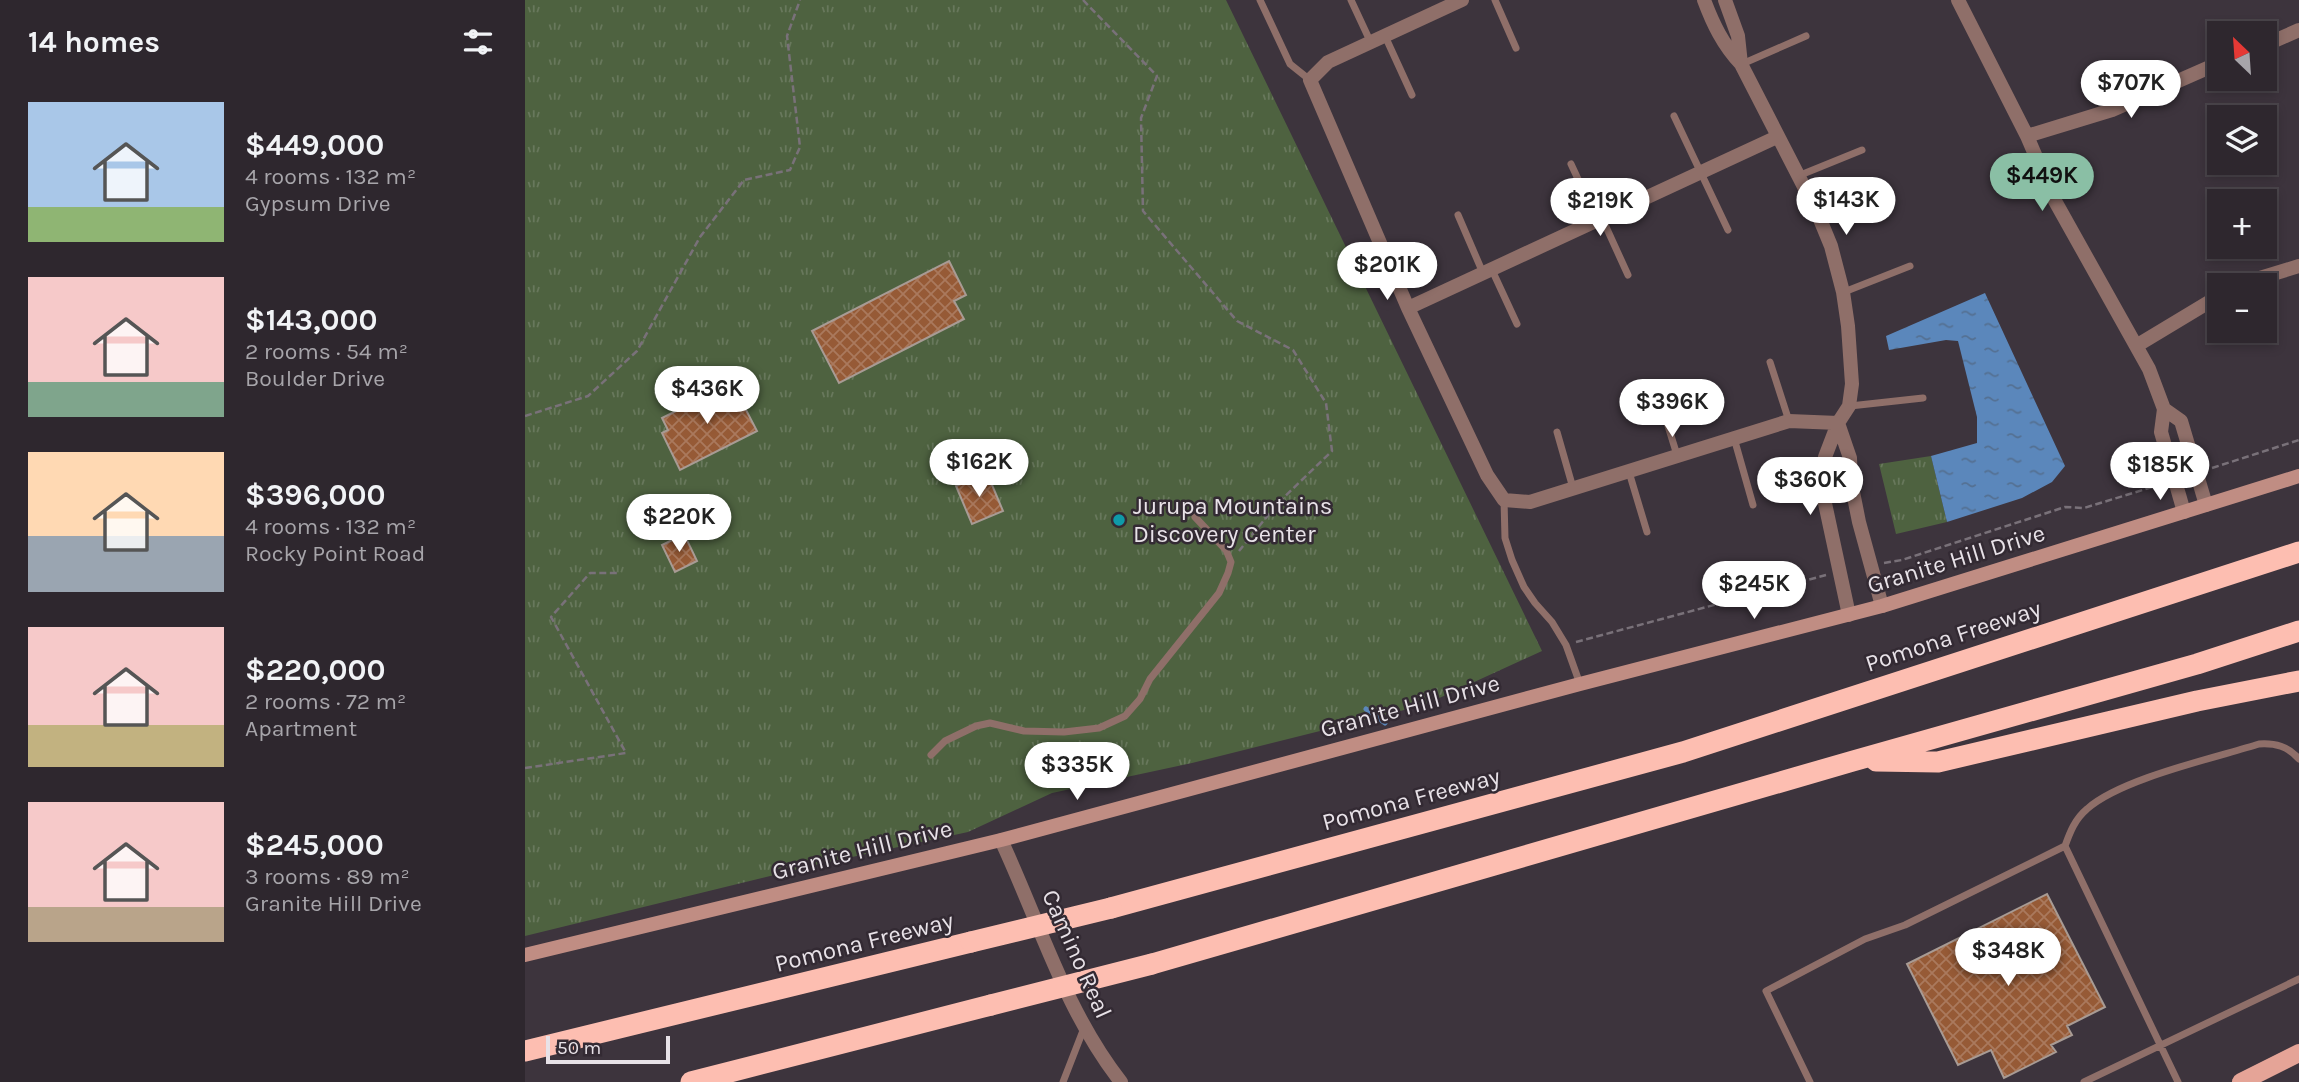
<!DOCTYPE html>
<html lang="en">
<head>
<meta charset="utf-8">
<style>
	:root { --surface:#2e272e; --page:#362f36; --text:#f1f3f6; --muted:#a7a5aa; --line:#49444a; --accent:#8abfa5 }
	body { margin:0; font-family:Karla,sans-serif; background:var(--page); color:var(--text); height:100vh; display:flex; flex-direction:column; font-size:26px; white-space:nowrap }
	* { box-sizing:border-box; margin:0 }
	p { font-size:23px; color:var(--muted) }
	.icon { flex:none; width:38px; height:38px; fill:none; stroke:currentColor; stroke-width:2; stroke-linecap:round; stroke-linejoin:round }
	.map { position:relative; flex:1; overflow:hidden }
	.details { display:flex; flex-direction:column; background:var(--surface); width:525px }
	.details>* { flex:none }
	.needle { width:46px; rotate:335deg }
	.fabs { position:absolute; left:1682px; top:21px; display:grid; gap:14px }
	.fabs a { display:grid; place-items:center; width:70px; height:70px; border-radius:0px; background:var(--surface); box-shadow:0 4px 10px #0003,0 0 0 2px var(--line); font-size:35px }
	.scale { position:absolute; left:21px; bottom:18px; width:124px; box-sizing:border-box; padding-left:7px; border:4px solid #e8e2e8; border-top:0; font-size:19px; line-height:24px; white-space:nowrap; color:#e8e2e8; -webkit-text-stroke:5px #332a33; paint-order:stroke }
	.price { position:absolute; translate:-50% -60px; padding:0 16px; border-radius:24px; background:#fff; color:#222; font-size:23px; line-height:46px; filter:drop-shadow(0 2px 4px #0008) }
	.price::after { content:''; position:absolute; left:50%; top:42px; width:21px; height:16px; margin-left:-10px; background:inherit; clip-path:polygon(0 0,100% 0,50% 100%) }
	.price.active { background:var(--accent); color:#111 }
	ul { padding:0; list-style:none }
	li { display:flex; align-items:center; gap:21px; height:175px; padding:0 28px }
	li span { display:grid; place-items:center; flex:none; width:196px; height:140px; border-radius:0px; color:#555 }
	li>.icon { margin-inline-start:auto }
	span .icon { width:84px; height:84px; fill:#fffc; stroke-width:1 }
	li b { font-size:30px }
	h2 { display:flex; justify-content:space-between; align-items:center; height:84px; padding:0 28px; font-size:30px }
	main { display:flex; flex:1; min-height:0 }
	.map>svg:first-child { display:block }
	.park { fill:url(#park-tufts) }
	.water { fill:url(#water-ripples) }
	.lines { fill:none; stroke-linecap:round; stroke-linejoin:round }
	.stream { stroke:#5b87bb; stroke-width:5 }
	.building { fill:url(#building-cross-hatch); stroke:#a89b94; stroke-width:2 }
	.path { stroke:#797179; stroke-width:2.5; stroke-dasharray:7 3.5; stroke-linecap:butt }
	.lane { stroke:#8f6f69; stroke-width:7 }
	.street { stroke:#8f6f69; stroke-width:14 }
	.secondary { stroke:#c08d83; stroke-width:14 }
	.primary { stroke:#e5a497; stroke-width:18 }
	.highway { stroke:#fdbeb1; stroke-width:21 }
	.highway-bridge { stroke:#fdbeb1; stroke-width:21 }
	.culture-dot { fill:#0f9aa8; stroke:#332a33; stroke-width:2.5 }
	.labels { text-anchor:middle; stroke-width:5; stroke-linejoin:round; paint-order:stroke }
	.poi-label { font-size:24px; fill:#e8e2e8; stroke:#332a33; text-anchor:start }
	.street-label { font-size:24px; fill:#e8e2e8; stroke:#332a33 }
</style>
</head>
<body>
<main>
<section class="details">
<h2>14 homes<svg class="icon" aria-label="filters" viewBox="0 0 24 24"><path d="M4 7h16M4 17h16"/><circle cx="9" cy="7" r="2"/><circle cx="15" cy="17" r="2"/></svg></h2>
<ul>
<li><span style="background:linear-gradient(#a9c7e8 75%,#8fb573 0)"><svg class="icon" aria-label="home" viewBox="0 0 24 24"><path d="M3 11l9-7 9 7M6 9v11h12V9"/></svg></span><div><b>$449,000</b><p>4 rooms · 132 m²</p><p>Gypsum Drive</p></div></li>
<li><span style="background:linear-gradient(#f6c9c9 75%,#7fa58c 0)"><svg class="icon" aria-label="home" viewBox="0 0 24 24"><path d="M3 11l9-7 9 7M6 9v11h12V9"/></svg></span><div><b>$143,000</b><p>2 rooms · 54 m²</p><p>Boulder Drive</p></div></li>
<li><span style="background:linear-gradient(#ffd9b3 60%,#9aa5b1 0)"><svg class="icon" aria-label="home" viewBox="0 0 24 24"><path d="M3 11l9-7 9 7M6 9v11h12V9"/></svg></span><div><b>$396,000</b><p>4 rooms · 132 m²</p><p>Rocky Point Road</p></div></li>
<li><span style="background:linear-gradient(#f6c9c9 70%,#c2b280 0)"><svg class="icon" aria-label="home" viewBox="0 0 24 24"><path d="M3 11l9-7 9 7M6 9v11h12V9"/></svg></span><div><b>$220,000</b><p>2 rooms · 72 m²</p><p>Apartment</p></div></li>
<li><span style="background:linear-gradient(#f6c9c9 75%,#b9a48a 0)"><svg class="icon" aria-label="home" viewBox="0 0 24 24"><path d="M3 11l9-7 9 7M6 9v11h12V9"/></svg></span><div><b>$245,000</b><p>3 rooms · 89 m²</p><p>Granite Hill Drive</p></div></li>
</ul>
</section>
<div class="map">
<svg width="1774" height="1082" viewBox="0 0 1774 1082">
	<defs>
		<pattern id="park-tufts" width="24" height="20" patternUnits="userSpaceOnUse" patternTransform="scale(1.75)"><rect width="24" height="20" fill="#4e6240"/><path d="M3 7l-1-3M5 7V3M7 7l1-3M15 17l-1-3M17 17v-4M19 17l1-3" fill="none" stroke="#68785c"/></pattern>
		<pattern id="water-ripples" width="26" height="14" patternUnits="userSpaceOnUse" patternTransform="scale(1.75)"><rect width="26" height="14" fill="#5b87bb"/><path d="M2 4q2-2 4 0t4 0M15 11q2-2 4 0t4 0" fill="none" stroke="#547092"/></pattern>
		<pattern id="building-cross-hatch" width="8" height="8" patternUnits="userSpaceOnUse" patternTransform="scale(1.75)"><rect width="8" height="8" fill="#965a36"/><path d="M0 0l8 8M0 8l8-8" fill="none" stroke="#aa795d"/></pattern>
	</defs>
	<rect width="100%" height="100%" fill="#3d343d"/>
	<!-- park -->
	<path class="park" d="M0 0H701L1017 651 899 705 667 763 527 793 443 832 290 865 0 936Z
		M1406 456 1422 522 1371 534 1354 464Z"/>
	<!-- water -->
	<path class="water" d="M1460 293 1540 466 1527 482 1497 498 1422 522 1406 456 1452 443V417L1433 341 1421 340 1364 350 1361 336Z"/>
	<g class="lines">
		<!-- stream -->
		<path class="stream" d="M841 709 860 723"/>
	</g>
	<!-- building -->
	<path class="building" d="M424 261 441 295 429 301 439 319 314 383 287 331Z
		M207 383 232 431 155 470 137 433 143 430 137 418Z
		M462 473 478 511 447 524 431 486Z
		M151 538 153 542 161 538 172 561 150 572 137 545Z
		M1522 894 1580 1007 1542 1026 1547 1035 1526 1045 1531 1052 1479 1078 1466 1050 1433 1065 1382 964Z"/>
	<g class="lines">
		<!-- path -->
		<path class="path" d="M558 0 632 76 616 118 618 211 712 321 768 350 801 403 807 451 753 503 714 551
			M0 416 63 396 112 351 175 237 219 180 265 170 275 147 262 36 275 0
			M1687 468 1774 440
			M1359 563 1377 560 1540 507 1559 508 1634 485
			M1051 642 1301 575
			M0 768 101 753 26 617 65 573H94"/>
		<!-- lane -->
		<path class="lane" d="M735 0 765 64 785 80
			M826 0 846 43
			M970 0 991 48
			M860 36 887 95
			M1217 64 1281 36
			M1149 116 1203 230
			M1046 164 1072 220
			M1273 176 1337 150
			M933 215 958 273
			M1077 218 1103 275
			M967 270 992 324
			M1319 292 1385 266
			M1245 362 1264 421
			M1134 397 1152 455
			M1325 406 1398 398
			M1032 432 1048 488
			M1209 438 1228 505
			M1104 472 1122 532
			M979 500 980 538 987 560 999 587 1010 603 1027 622 1041 645 1055 684
			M406 755 420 741 451 726 465 723 499 731 539 732 574 728 600 716 615 699 625 679 694 593 703 573 706 562 701 550 670 517
			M1540 846C1545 832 1550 819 1562 809 1595 779 1689 758 1734 744 1750 743 1763 746 1774 759
			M538 1082 559 1028
			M1285 1082 1241 991 1340 939 1380 925 1540 846 1653 1082
			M1559 1082 1774 979"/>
		<!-- street -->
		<path class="street" d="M937 0 803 62 785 80 883 308 962 475 979 500 1005 502 1264 421 1313 423
			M1179 0C1188 24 1198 45 1216 64L1292 212 1306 246 1318 292 1323 326 1327 384 1324 406 1313 423 1300 457 1298 494 1324 615
			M1200 0 1213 36 1216 64
			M1433 0 1502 136 1530 201 1624 369 1639 409 1636 432 1659 512
			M1740 45 1774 30
			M1502 136 1587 110 1694 63
			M1712 285 1774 266
			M883 308 1252 137
			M1611 346 1694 296
			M1639 409 1656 421 1681 505
			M1313 423 1325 458 1326 482 1334 522 1357 606
			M1299 482H1326
			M476 840C514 921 540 1011 596 1082"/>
		<!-- secondary -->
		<path class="secondary" d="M0 955 476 840 1055 684 1357 606 1774 476"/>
		<!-- primary -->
		<path class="primary" d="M1716 1082 1774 1053"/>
		<!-- highway -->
		<path class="highway" d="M1351 761 1413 762 1672 701 1774 681
			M586 908 1158 752 1774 552
			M627 964 1328 761 1672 664 1774 631
			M0 1051 446 942
			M166 1082 466 1005"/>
		<!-- highway-bridge -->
		<path class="highway-bridge" d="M446 942 586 908
			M466 1005 627 964"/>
	</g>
	<!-- markers -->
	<circle class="culture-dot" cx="594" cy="520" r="7"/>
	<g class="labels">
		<!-- poi labels -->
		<g class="poi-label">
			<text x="608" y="514">Jurupa Mountains<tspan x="608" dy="28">Discovery Center</tspan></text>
		</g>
		<!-- street labels -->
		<g class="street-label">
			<text transform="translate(1431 559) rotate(-17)" y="8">Granite Hill Drive</text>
			<text transform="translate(1428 636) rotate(-18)" y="8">Pomona Freeway</text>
			<text transform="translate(885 706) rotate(-15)" y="8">Granite Hill Drive</text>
			<text transform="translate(886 799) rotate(-15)" y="8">Pomona Freeway</text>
			<text transform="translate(337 850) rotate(-14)" y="8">Granite Hill Drive</text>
			<text transform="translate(339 942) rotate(-14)" y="8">Pomona Freeway</text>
			<text transform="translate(552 954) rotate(66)" y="8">Camino Real</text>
		</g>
	</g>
</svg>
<div class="fabs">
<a><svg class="needle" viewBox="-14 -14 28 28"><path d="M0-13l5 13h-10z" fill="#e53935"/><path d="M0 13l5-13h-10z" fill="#a7a5aa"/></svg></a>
<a><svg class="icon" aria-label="layers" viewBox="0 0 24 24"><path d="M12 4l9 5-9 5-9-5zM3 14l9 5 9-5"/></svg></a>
<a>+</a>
<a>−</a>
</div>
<div class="scale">50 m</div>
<b class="price" style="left:1606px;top:120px">$707K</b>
<b class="price active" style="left:1517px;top:213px">$449K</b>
<b class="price" style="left:1321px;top:237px">$143K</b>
<b class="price" style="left:1075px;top:238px">$219K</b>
<b class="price" style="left:862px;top:302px">$201K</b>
<b class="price" style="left:182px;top:426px">$436K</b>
<b class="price" style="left:1147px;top:439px">$396K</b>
<b class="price" style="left:454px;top:499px">$162K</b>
<b class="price" style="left:1635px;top:502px">$185K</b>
<b class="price" style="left:1285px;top:517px">$360K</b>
<b class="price" style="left:154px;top:554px">$220K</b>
<b class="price" style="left:1229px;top:621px">$245K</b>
<b class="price" style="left:552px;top:802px">$335K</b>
<b class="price" style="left:1483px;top:988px">$348K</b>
</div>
</main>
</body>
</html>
